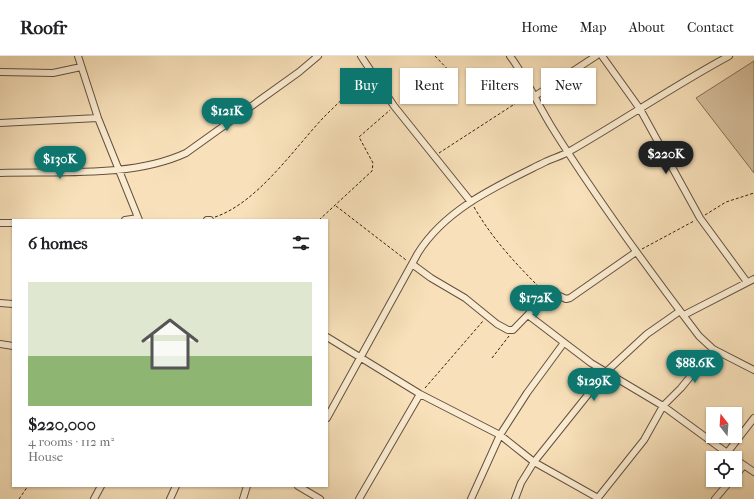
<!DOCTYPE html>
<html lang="en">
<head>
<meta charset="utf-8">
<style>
	:root { --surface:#fff; --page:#f6f6f6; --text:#202124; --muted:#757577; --line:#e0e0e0; --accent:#0f766e }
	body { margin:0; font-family:"IM FELL French Canon",serif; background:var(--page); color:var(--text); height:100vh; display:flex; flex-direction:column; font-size:15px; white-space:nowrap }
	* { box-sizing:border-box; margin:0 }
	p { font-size:13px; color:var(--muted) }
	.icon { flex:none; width:22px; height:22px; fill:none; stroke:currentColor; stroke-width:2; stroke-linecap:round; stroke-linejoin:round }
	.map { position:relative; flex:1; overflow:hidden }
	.side { position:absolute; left:12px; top:163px; width:316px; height:268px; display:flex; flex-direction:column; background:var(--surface); border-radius:0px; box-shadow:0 1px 3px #0004 }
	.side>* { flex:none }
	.hud { position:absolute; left:340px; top:12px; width:354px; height:36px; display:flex; gap:8px }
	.needle { width:26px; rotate:343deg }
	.buttons { position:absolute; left:706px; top:351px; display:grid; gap:8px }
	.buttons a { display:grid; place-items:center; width:36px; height:36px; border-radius:0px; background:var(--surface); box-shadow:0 1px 3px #0004; font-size:20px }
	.price { position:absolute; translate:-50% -34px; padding:0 9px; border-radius:14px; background:var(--accent); color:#fff; font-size:13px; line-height:26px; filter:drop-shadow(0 1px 2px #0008) }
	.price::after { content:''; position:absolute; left:50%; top:24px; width:12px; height:9px; margin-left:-6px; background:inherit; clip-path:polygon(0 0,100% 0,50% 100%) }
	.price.selected { background:#222; color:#fff }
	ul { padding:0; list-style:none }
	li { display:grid; align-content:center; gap:8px; height:212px; padding:0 16px }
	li+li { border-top:1px solid var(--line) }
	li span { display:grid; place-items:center; height:124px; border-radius:0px; color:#555 }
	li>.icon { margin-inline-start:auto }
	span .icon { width:72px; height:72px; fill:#fffc; stroke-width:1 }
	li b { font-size:17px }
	h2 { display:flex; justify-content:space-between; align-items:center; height:48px; padding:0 16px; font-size:17px }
	.tag { padding:0 14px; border-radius:0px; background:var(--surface); box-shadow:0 1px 3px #0004; font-size:14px; line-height:36px }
	.tag.selected { background:var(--accent); color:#fff }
	header { display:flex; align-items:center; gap:24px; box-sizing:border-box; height:56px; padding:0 20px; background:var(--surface); border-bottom:1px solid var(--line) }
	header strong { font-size:19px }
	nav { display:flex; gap:22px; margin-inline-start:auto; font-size:14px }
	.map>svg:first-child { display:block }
	.green { fill:#d7c09e; stroke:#867058 }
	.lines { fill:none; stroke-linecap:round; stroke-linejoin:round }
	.street-casing { stroke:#66503d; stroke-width:8 }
	.path { stroke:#362013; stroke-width:1; stroke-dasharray:3 2; stroke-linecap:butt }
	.street { stroke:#faecd2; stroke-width:6 }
</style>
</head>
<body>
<header>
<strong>Roofr</strong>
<nav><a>Home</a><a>Map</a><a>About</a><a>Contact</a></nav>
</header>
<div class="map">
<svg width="754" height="443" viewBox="0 0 754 443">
	<rect width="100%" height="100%" fill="#f8e1ba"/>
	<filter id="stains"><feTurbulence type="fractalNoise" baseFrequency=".005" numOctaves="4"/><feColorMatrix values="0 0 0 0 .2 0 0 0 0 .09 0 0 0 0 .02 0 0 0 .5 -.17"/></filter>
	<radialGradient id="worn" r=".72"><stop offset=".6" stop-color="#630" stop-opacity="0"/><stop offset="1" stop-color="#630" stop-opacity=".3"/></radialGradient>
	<!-- green -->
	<path class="green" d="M754 5V117L696 42Z"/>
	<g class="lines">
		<defs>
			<path id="street" d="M78 0 98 62 139 164
				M361 0 394 50 471 146
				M510 0C527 23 538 49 553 73 598 145 648 213 699 280L713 293 754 314
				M602 0 640 53 700 162 747 226
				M0 16 53 17 81 11
				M535 40 596 0
				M0 67 98 62
				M0 117C59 115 132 122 186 97L299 16 318 0
				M125 164 138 162
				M207 164H210
				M0 167H13
				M412 208 431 222 465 242 497 268 508 274H513L547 239 553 237 566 243 570 242 636 196
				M0 247 13 248
				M528 259 591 307 663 350 734 402
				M684 259 754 223
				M327 281 420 338 500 379 534 406 598 442
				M0 288 13 290
				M327 362 418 197C446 152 499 129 545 106 553 102 562 100 570 95 624 64 675 29 729 0
				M727 397 754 362
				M735 403 754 416
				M735 420 744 409
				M298 430 320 443
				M94 443 101 430
				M170 443 176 430
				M243 443 247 430
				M359 443 420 338
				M471 443 500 379 527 337 563 288
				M515 443 521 427 534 406 606 316 647 278 680 255
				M597 443 644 384 663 350 681 332 713 293
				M715 443 731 424"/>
		</defs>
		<!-- street casing -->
		<use href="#street" class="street-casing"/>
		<!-- path -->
		<path class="path" d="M435 0 456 22
			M439 97 527 40
			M336 150 406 204
			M474 151C493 184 517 209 543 235
			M705 159 726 146 754 137
			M215 161C257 147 293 94 323 62 337 48 352 34 366 19
			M319 164 372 115 373 107 359 81 390 54
			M642 193 694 165
			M492 302 509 280
			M425 332 483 265
			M19 443 28 430"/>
		<!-- street -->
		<use href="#street" class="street"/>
	</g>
	<rect width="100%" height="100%" filter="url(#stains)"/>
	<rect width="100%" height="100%" fill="url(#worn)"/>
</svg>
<div class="buttons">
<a><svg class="needle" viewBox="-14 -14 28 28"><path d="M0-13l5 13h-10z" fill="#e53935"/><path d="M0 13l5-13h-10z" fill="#757577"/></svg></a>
<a><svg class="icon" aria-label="locate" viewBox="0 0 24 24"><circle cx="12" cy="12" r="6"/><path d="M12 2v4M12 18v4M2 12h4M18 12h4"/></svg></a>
</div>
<b class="price" style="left:227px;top:76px">$121K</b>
<b class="price selected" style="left:666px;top:119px">$220K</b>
<b class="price" style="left:60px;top:124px">$130K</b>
<b class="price" style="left:536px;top:263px">$172K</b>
<b class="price" style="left:695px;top:328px">$88.6K</b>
<b class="price" style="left:594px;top:346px">$129K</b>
<div class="hud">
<a class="tag selected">Buy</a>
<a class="tag">Rent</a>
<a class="tag">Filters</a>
<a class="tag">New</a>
</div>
<section class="side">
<h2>6 homes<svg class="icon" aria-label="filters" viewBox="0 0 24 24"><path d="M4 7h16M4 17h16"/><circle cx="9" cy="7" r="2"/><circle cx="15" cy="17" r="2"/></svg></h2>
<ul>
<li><span style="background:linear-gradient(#dfe7d0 60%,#8fb573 0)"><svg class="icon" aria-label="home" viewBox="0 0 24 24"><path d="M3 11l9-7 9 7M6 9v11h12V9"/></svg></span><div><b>$220,000</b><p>4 rooms · 112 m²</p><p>House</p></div></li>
</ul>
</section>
</div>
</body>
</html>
